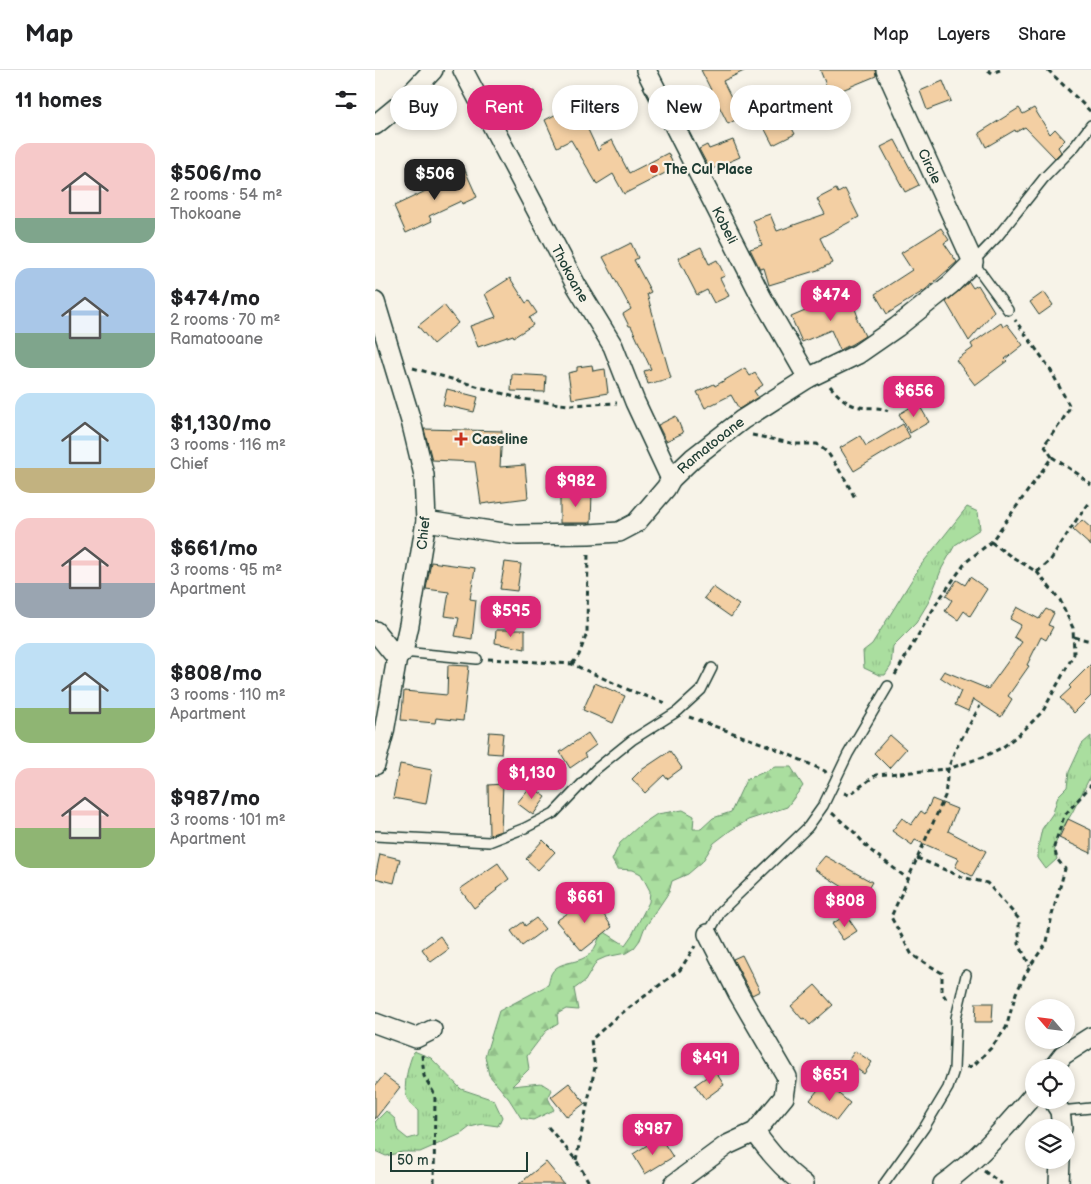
<!DOCTYPE html>
<html lang="en">
<head>
<meta charset="utf-8">
<style>
	:root { --surface:#fff; --page:#f6f6f6; --text:#202124; --muted:#757577; --line:#e0e0e0; --accent:#db2777 }
	body { margin:0; font-family:"Balsamiq Sans",sans-serif; background:var(--page); color:var(--text); height:100vh; display:flex; flex-direction:column; font-size:19px; white-space:nowrap }
	* { box-sizing:border-box; margin:0 }
	p { font-size:16px; color:var(--muted) }
	.icon { flex:none; width:28px; height:28px; fill:none; stroke:currentColor; stroke-width:2; stroke-linecap:round; stroke-linejoin:round }
	.map { position:relative; flex:1; overflow:hidden }
	.drawer { display:flex; flex-direction:column; background:var(--surface); width:375px }
	.drawer>* { flex:none }
	.banner { position:absolute; left:15px; top:15px; width:475px; height:45px; display:flex; gap:10px }
	.needle { width:32px; rotate:298deg }
	.fabs { position:absolute; left:650px; top:929px; display:grid; gap:10px }
	.fabs a { display:grid; place-items:center; width:50px; height:50px; border-radius:50%; background:var(--surface); box-shadow:0 2px 8px #0003; font-size:25px }
	.scale { position:absolute; left:15px; bottom:12px; width:138px; box-sizing:border-box; padding-left:5px; border:2px solid #1f3d34; border-top:0; font-size:14px; line-height:18px; white-space:nowrap; color:#1f3d34; -webkit-text-stroke:4px #f7f3e8; paint-order:stroke }
	.price { position:absolute; translate:-50% -42px; padding:0 11px; border-radius:10px; background:var(--accent); color:#fff; font-size:16px; line-height:32px; filter:drop-shadow(0 1px 2px #0008) }
	.price::after { content:''; position:absolute; left:50%; top:30px; width:15px; height:11px; margin-left:-8px; background:inherit; clip-path:polygon(0 0,100% 0,50% 100%) }
	.price.selected { background:#222; color:#fff }
	ul { padding:0; list-style:none }
	li { display:flex; align-items:center; gap:15px; height:125px; padding:0 15px }
	li span { display:grid; place-items:center; flex:none; width:140px; height:100px; border-radius:15px; color:#555 }
	li>.icon { margin-inline-start:auto }
	span .icon { width:60px; height:60px; fill:#fffc; stroke-width:1 }
	li b { font-size:21px }
	h2 { display:flex; justify-content:space-between; align-items:center; height:60px; padding:0 15px; font-size:21px }
	.tag { padding:0 18px; border-radius:22px; background:var(--surface); box-shadow:0 2px 8px #0003; font-size:18px; line-height:45px }
	.tag.selected { background:var(--accent); color:#fff }
	header { display:flex; align-items:center; gap:30px; box-sizing:border-box; height:70px; padding:0 25px; background:var(--surface); border-bottom:1px solid var(--line) }
	header strong { font-size:24px }
	nav { display:flex; gap:28px; margin-inline-start:auto; font-size:18px }
	main { display:flex; flex:1; min-height:0 }
	.map>svg:first-child { display:block }
	.grass { fill:url(#grass-tufts); stroke:#648e6a }
	.forest { fill:url(#forest-firs); stroke:#648e6a }
	.building { fill:#f3cfa3; stroke:#1f3d34 }
	.lines { fill:none; stroke-linecap:round; stroke-linejoin:round }
	.service-casing { stroke:#1f3d34; stroke-width:12 }
	.minor-casing { stroke:#1f3d34; stroke-width:22 }
	.path { stroke:#1f3d34; stroke-width:3; stroke-dasharray:5 4; stroke-linecap:butt }
	.service { stroke:#f7f3e8; stroke-width:9 }
	.minor { stroke:#f7f3e8; stroke-width:19 }
	.poi-dot { fill:#c8321e; stroke:#f7f3e8; stroke-width:2 }
	.labels { text-anchor:middle; stroke-width:4.5; stroke-linejoin:round; paint-order:stroke }
	.street-label { font-size:14px; fill:#1f3d34; stroke:#f7f3e8 }
	.poi-label { font-size:14px; font-weight:bold; fill:#1f3d34; stroke:#f7f3e8; text-anchor:start }
</style>
</head>
<body>
<header>
<strong>Map</strong>
<nav><a>Map</a><a>Layers</a><a>Share</a></nav>
</header>
<main>
<section class="drawer">
<h2>11 homes<svg class="icon" aria-label="filters" viewBox="0 0 24 24"><path d="M4 7h16M4 17h16"/><circle cx="9" cy="7" r="2"/><circle cx="15" cy="17" r="2"/></svg></h2>
<ul>
<li><span style="background:linear-gradient(#f6c9c9 75%,#7fa58c 0)"><svg class="icon" aria-label="home" viewBox="0 0 24 24"><path d="M3 11l9-7 9 7M6 9v11h12V9"/></svg></span><div><b>$506/mo</b><p>2 rooms · 54 m²</p><p>Thokoane</p></div></li>
<li><span style="background:linear-gradient(#a9c7e8 65%,#7fa58c 0)"><svg class="icon" aria-label="home" viewBox="0 0 24 24"><path d="M3 11l9-7 9 7M6 9v11h12V9"/></svg></span><div><b>$474/mo</b><p>2 rooms · 70 m²</p><p>Ramatooane</p></div></li>
<li><span style="background:linear-gradient(#bfe0f5 75%,#c2b280 0)"><svg class="icon" aria-label="home" viewBox="0 0 24 24"><path d="M3 11l9-7 9 7M6 9v11h12V9"/></svg></span><div><b>$1,130/mo</b><p>3 rooms · 116 m²</p><p>Chief</p></div></li>
<li><span style="background:linear-gradient(#f6c9c9 65%,#9aa5b1 0)"><svg class="icon" aria-label="home" viewBox="0 0 24 24"><path d="M3 11l9-7 9 7M6 9v11h12V9"/></svg></span><div><b>$661/mo</b><p>3 rooms · 95 m²</p><p>Apartment</p></div></li>
<li><span style="background:linear-gradient(#bfe0f5 65%,#8fb573 0)"><svg class="icon" aria-label="home" viewBox="0 0 24 24"><path d="M3 11l9-7 9 7M6 9v11h12V9"/></svg></span><div><b>$808/mo</b><p>3 rooms · 110 m²</p><p>Apartment</p></div></li>
<li><span style="background:linear-gradient(#f6c9c9 60%,#8fb573 0)"><svg class="icon" aria-label="home" viewBox="0 0 24 24"><path d="M3 11l9-7 9 7M6 9v11h12V9"/></svg></span><div><b>$987/mo</b><p>3 rooms · 101 m²</p><p>Apartment</p></div></li>
</ul>
</section>
<div class="map">
<svg width="716" height="1114" viewBox="0 0 716 1114">
	<defs>
		<pattern id="grass-tufts" width="24" height="20" patternUnits="userSpaceOnUse" patternTransform="scale(1.25)"><rect width="24" height="20" fill="#aade9f"/><path d="M3 7l-1-3M5 7V3M7 7l1-3M15 17l-1-3M17 17v-4M19 17l1-3" fill="none" stroke="#92bf8a"/></pattern>
		<pattern id="forest-firs" width="22" height="20" patternUnits="userSpaceOnUse" patternTransform="scale(1.25)"><rect width="22" height="20" fill="#aade9f"/><path d="M5 1l3.5 6h-7zM16 11l3.5 6h-7z" fill="#92bf8a"/></pattern>
	</defs>
	<rect width="100%" height="100%" fill="#f7f3e8"/>
	<filter id="ink" filterUnits="userSpaceOnUse"><feTurbulence type="fractalNoise" baseFrequency=".02" numOctaves="2"/><feDisplacementMap in="SourceGraphic" scale="10" xChannelSelector="R" yChannelSelector="G"/><feConvolveMatrix kernelMatrix="1 2 1 2 8 2 1 2 1" color-interpolation-filters="sRGB"/></filter>
	<g filter="url(#ink)">
		<!-- grass -->
		<path class="grass" d="M592 437 603 442 605 459 580 475 567 498 553 533 541 553 518 576 516 596 510 605H504L489 598 488 581 497 574 546 495Z
			M716 666V705L697 743 686 761 679 777 682 789 671 799 663 788V777L667 759 678 743 683 726 692 717 694 702 707 674Z
			M39 981 56 988 86 1019 119 1030 127 1047 123 1056 108 1054 95 1057 86 1064 45 1082H27L11 1086 0 1081V1052L11 1041 20 1049 23 1061 33 1069 43 1066V1041C40 1037 34 1033 32 1028 27 1017 34 992 39 981Z"/>
		<!-- forest -->
		<path class="forest" d="M400 697H416L428 716 412 737 373 750 356 760 339 773 327 792 313 804 297 811 294 822 269 859 265 870 259 878 251 883 231 887 222 891 210 911 199 919 203 940 191 939 182 944 183 954 171 961 152 986 154 999 137 1016 166 1013 177 1020 173 1028 179 1040 158 1050 146 1048 134 1029 114 1005 110 986 124 941 173 915C174 912 175 907 176 904 186 885 214 901 224 868L212 854H225L231 863 250 875 257 865 274 832 275 821 266 804 258 800 242 799 237 790 245 773 264 756 282 744 308 740 319 746 318 759H326L338 748 356 742 371 710Z"/>
		<!-- building -->
		<path class="building" d="M326 0H371L348 11 366 47 353 54Z
			M445 0H500L501 6 455 25Z
			M568 11 576 31 552 40 545 21Z
			M159 21 167 41 145 51 136 30Z
			M399 24 420 64 398 75 378 36Z
			M201 34 223 81 226 79 225 76 237 70 254 103 293 83 300 98 249 124 238 104 222 114 196 70 182 77 170 50Z
			M644 38 648 44 659 38 675 64 680 59 690 70 683 77 686 82 680 88 650 57 641 62 640 60 611 77 604 63Z
			M358 70 365 87 335 100 324 79 332 75 334 79Z
			M520 70 544 115 530 122 506 77Z
			M89 98 102 127 87 134 86 131 54 146 57 151 31 163 19 136 57 118V117L78 107 77 104Z
			M461 119 463 123 470 119 484 147 445 168 457 193 443 200 394 215 389 198 385 199 375 179 387 175 378 150 395 144 402 161 450 144 442 129Z
			M566 158 574 170 569 173 582 192 550 220 512 244 500 224 537 200 526 183Z
			M256 173 263 188 259 190 276 222 272 224 296 308 273 314 269 301 276 299 256 256H254L248 244 256 239 228 187Z
			M326 177 334 194 342 190 350 206 345 208 354 226 339 233 332 220 322 225 303 188Z
			M135 208 151 233 154 231 162 243 154 248 158 255 139 267 138 265 103 277 95 256 121 247 110 224Z
			M594 212 598 218 603 215 619 241 594 271 571 232Z
			M669 222 678 235 664 245 655 232Z
			M475 225 483 247H481L490 266 477 274 465 280 456 260 427 272 416 247 456 230 457 232Z
			M69 235 83 253 58 274 43 256Z
			M626 253 628 257 632 254 648 275 630 289 632 291 600 315 581 290 598 278 596 274Z
			M217 295 218 301 230 299 233 323 197 329 193 303 202 301V297Z
			M370 298 375 306 380 303 388 315 379 321 383 327 364 339 356 325 330 338 322 322 339 314 340 316Z
			M137 304 171 306 170 322 136 321Z
			M72 319 103 327 99 342 68 335Z
			M543 333 554 352 535 363 524 344Z
			M301 346 308 363 291 371 283 355Z
			M528 354 535 367 479 401 465 378 485 366 491 376Z
			M49 359 127 361 125 397 150 395 153 428 106 434 100 392 57 390Z
			M198 423H217L216 453H185V426H198Z
			M707 450 716 458V476L698 460Z
			M56 492 100 498 95 529 101 530 97 569 80 566 84 548 70 546 74 522 51 519Z
			M130 492 146 494 142 521 125 519Z
			M595 507 612 519 595 546 589 541 583 550 570 541 577 530 571 526 582 510 590 515Z
			M338 517 364 535 356 547 329 528Z
			M642 537 664 549 671 539 679 543 673 555 678 557 671 570 666 567 652 595 654 596 633 626 637 629 626 647 598 629 593 641 580 635 586 621 565 607 569 601 613 619 647 572 639 567 646 555 635 549Z
			M121 560H150V579L120 573Z
			M716 594V626L699 643 685 628 696 618 694 616Z
			M73 595 94 596 88 651 61 648 60 653 26 650 29 621 72 625Z
			M220 613 250 626 238 653 208 640Z
			M114 662 128 663 126 684 112 683Z
			M213 663 221 675 209 684 211 687 195 698 185 682Z
			M515 665 531 679 514 698 499 683Z
			M295 681 307 698 292 709 289 705 270 723 257 709 265 701Z
			M25 694 57 700 51 734 18 728Z
			M128 714 126 761 114 765 113 715Z
			M156 716 171 727 158 745 142 733Z
			M557 729 582 739 573 761 611 781 597 806 580 797 584 789 540 770 537 775 517 761 527 748 536 755 546 741 550 744Z
			M693 749 716 760V783L684 768Z
			M168 770 180 782 163 800 151 789Z
			M5 784 25 789 19 813 0 808Z
			M450 786 497 812 487 829 439 799Z
			M123 793 134 809 121 819 122 820 99 838 85 819Z
			M217 827 237 857 207 881 181 851Z
			M471 845 482 861 468 870 457 854Z
			M161 848 170 859 147 876 136 861 148 852 150 856Z
			M65 866 74 879 56 892 47 879Z
			M367 885 385 921 377 925 358 889Z
			M440 915 458 935 435 955 429 948 427 949 416 936Z
			M601 933H618L617 952H600Z
			M480 981 497 992 489 1004 472 992Z
			M340 1001 349 1015 330 1029 320 1015Z
			M9 1005 25 1017 0 1049V1016Z
			M449 1012 475 1033 461 1051 435 1030Z
			M194 1013 210 1033 192 1047 176 1027Z
			M285 1067 298 1087 270 1104 258 1084Z
			M171 1092 189 1114H144Z"/>
		<g class="lines">
			<defs>
				<path id="service" d="M633 240 598 192 623 166 669 108 700 76 716 55
					M28 582 102 589
					M0 766 114 772 150 758 179 743 221 699 257 670 303 641 326 620 337 598
					M333 864 346 841 433 757 448 736 473 684 513 616
					M685 1041 716 1038
					M509 1114 549 1058 573 1018 579 1000 581 948 591 905"/>
				<g id="minor">
					<path id="s1" d="M88 0 201 215 238 276 260 332 296 409"/>
					<path id="s2" d="M271 0 387 228 433 308"/>
					<path d="M0 55 28 32 58 0"/>
					<path d="M0 232 36 351 49 405 51 451 34 555 28 582 22 588 9 662 0 695"/>
					<path id="s3" d="M51 451 142 465 214 464 244 462 261 453 291 418 296 409 318 388 367 350 433 308 483 284 522 257 576 214 598 192 511 0"/>
					<path d="M0 561 22 588"/>
					<path d="M0 953 41 968 57 960"/>
					<path d="M678 998 688 985 716 967"/>
					<path d="M678 1030 685 1041 687 1058"/>
					<path d="M380 1062C394 1082 409 1100 429 1114"/>
					<path d="M299 1114 352 1075 380 1062 409 1027 412 1007 363 923 333 864"/>
					<path d="M568 1114C603 1090 631 1056 659 1024"/>
					<path d="M684 1114 685 1090"/>
				</g>
			</defs>
			<!-- service casing -->
			<use href="#service" class="service-casing"/>
			<!-- minor casing -->
			<use href="#minor" class="minor-casing"/>
			<!-- path -->
			<path class="path" d="M613 0 617 3 625 0
				M673 0 716 42
				M38 298 147 329 193 335 242 333
				M455 316C462 325 474 336 485 337 496 339 503 336 513 341
				M377 365 421 374H442L453 383 470 409 480 428
				M677 387 703 404 716 415
				M662 502 675 491 702 449 716 431
				M699 567 716 571
				M113 589 197 594 256 621 291 633
				M197 594 204 585 212 563 213 481
				M520 605 563 531 591 492 616 472 677 387 669 375 687 351 695 337 674 297 640 250
				M314 647 397 677 450 701 451 703
				M469 723 474 725 501 705 573 699 608 687 628 677 648 661 668 641 699 584 698 558 685 530 662 502 634 485 616 472
				M457 743 480 763 495 780 533 809
				M542 788 587 807 612 813 644 849V874L655 896
				M571 929 567 922V903L537 885 516 847 570 726 573 699 580 680 605 636
				M47 985 49 1006 60 1025 59 1114
				M592 997 598 996 616 978 631 958 641 923 655 896 672 872 677 845 690 799 682 789 679 777 689 746 716 715
				M173 1057 201 1090 215 1114
				M201 1090 220 997 216 970 239 949 305 900 320 876
				M609 1101 627 1114"/>
			<!-- service -->
			<use href="#service" class="service"/>
			<!-- minor -->
			<use href="#minor" class="minor"/>
		</g>
	</g>
	<!-- markers -->
	<g class="poi-dot">
		<circle cx="279" cy="99" r="5"/>
		<path d="M83.5 361.5h5v5h5v5h-5v5h-5v-5h-5v-5h5z"/>
	</g>
	<g class="labels">
		<!-- street labels -->
		<g class="street-label">
			<text transform="translate(555 96) rotate(65)" y="5">Circle</text>
			<text dy="5" stroke="none"><textPath href="#s2" startOffset="174">Kobeli</textPath></text>
			<text dy="5" stroke="none"><textPath href="#s1" startOffset="230">Thokoane</textPath></text>
			<text dy="5" stroke="none"><textPath href="#s3" startOffset="322">Ramatooane</textPath></text>
			<text transform="translate(48 463) rotate(-84)" y="5">Chief</text>
		</g>
		<!-- poi labels -->
		<g class="poi-label">
			<text x="289" y="104">The Cul Place</text>
			<text x="97" y="374">Caseline</text>
		</g>
	</g>
</svg>
<div class="fabs">
<a><svg class="needle" viewBox="-14 -14 28 28"><path d="M0-13l5 13h-10z" fill="#e53935"/><path d="M0 13l5-13h-10z" fill="#757577"/></svg></a>
<a><svg class="icon" aria-label="locate" viewBox="0 0 24 24"><circle cx="12" cy="12" r="6"/><path d="M12 2v4M12 18v4M2 12h4M18 12h4"/></svg></a>
<a><svg class="icon" aria-label="layers" viewBox="0 0 24 24"><path d="M12 4l9 5-9 5-9-5zM3 14l9 5 9-5"/></svg></a>
</div>
<div class="scale">50 m</div>
<b class="price selected" style="left:60px;top:131px">$506</b>
<b class="price" style="left:456px;top:252px">$474</b>
<b class="price" style="left:539px;top:348px">$656</b>
<b class="price" style="left:201px;top:438px">$982</b>
<b class="price" style="left:136px;top:568px">$595</b>
<b class="price" style="left:157px;top:730px">$1,130</b>
<b class="price" style="left:210px;top:854px">$661</b>
<b class="price" style="left:470px;top:858px">$808</b>
<b class="price" style="left:335px;top:1015px">$491</b>
<b class="price" style="left:455px;top:1032px">$651</b>
<b class="price" style="left:278px;top:1086px">$987</b>
<div class="banner">
<a class="tag">Buy</a>
<a class="tag selected">Rent</a>
<a class="tag">Filters</a>
<a class="tag">New</a>
<a class="tag">Apartment</a>
</div>
</div>
</main>
</body>
</html>
